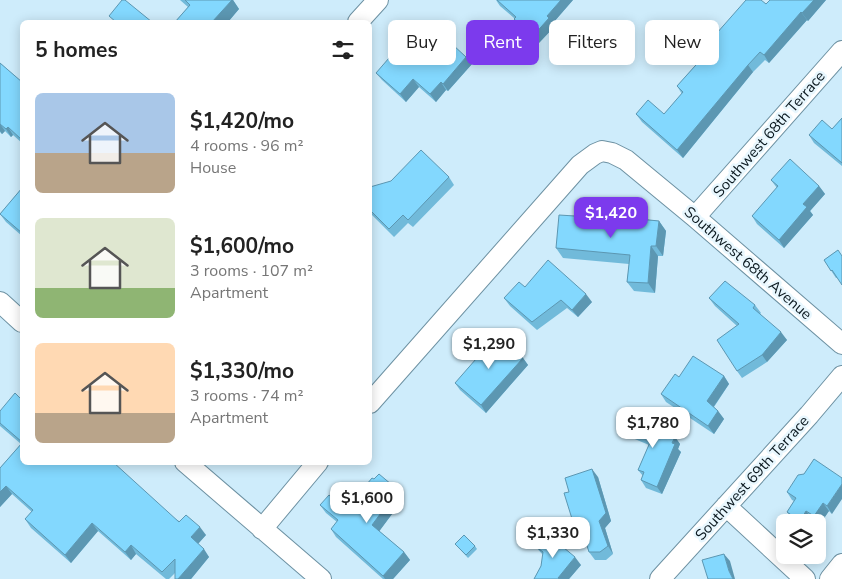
<!DOCTYPE html>
<html lang="en">
<head>
<meta charset="utf-8">
<style>
	:root { --surface:#fff; --page:#f2f2f2; --text:#222; --muted:#767676; --accent:#7c3aed }
	body { margin:0; font-family:"Nunito Sans",sans-serif; background:var(--page); color:var(--text); height:100vh; display:flex; flex-direction:column; font-size:19px; white-space:nowrap }
	* { box-sizing:border-box; margin:0 }
	p { font-size:16px; color:var(--muted) }
	.icon { flex:none; width:28px; height:28px; fill:none; stroke:currentColor; stroke-width:2; stroke-linecap:round; stroke-linejoin:round }
	.map { position:relative; flex:1; overflow:hidden }
	.sheet { position:absolute; left:20px; top:20px; width:352px; height:445px; display:flex; flex-direction:column; background:var(--surface); border-radius:8px; box-shadow:0 2px 12px #0003 }
	.sheet>* { flex:none }
	.hud { position:absolute; left:388px; top:20px; width:379px; height:45px; display:flex; gap:10px }
	.tools { position:absolute; left:776px; top:514px; display:grid; gap:10px }
	.tools a { display:grid; place-items:center; width:50px; height:50px; border-radius:8px; background:var(--surface); box-shadow:0 2px 12px #0003; font-size:25px }
	.price { position:absolute; translate:-50% -42px; padding:0 11px; border-radius:10px; background:#fff; color:#222; font-size:16px; line-height:32px; filter:drop-shadow(0 1px 2px #0008) }
	.price::after { content:''; position:absolute; left:50%; top:30px; width:15px; height:11px; margin-left:-8px; background:inherit; clip-path:polygon(0 0,100% 0,50% 100%) }
	.price.on { background:var(--accent); color:#fff }
	ul { padding:0; list-style:none }
	li { display:flex; align-items:center; gap:15px; height:125px; padding:0 15px }
	li span { display:grid; place-items:center; flex:none; width:140px; height:100px; border-radius:8px; color:#555 }
	li>.icon { margin-inline-start:auto }
	span .icon { width:60px; height:60px; fill:#fffc; stroke-width:1 }
	li b { font-size:21px }
	h2 { display:flex; justify-content:space-between; align-items:center; height:60px; padding:0 15px; font-size:21px }
	.tag { padding:0 18px; border-radius:8px; background:var(--surface); box-shadow:0 2px 12px #0003; font-size:18px; line-height:45px }
	.tag.on { background:var(--accent); color:#fff }
	.map>svg:first-child { display:block }
	.lines { fill:none; stroke-linecap:round; stroke-linejoin:round }
	.minor-casing { stroke:#6d91a2; stroke-width:22 }
	.minor { stroke:#fff; stroke-width:20 }
	.wall { fill:#71bada }
	.shaded-wall { fill:#5c97b2 }
	.building { fill:#83d8fe; stroke:#5c97b2 }
	.labels { text-anchor:middle; stroke-width:5; stroke-linejoin:round; paint-order:stroke }
	.street-label { font-size:15px; fill:#0b1920; stroke:#e8f7fe }
</style>
</head>
<body>
<div class="map">
<svg width="842" height="579" viewBox="0 0 842 579">
	<rect width="100%" height="100%" fill="#ceecfb"/>
	<g class="lines">
		<defs>
			<path id="minor" d="M358 22 378 0
				M695 217 842 51
				M0 302 22 322
				M370 403 580 165 595 154 602 151 612 153 626 160 695 217 842 344
				M185 462 321 579
				M726 506 805 579
				M262 529 318 462
				M660 579 809 415 842 376
				M830 579 842 564"/>
		</defs>
		<!-- minor casing -->
		<use href="#minor" class="minor-casing"/>
		<!-- minor -->
		<use href="#minor" class="minor"/>
	</g>
	<!-- wall -->
	<path class="wall" d="M180 0H233L239 9 228 22H175L188 7Z
		M496 0H573L553 23 555 26 538 44 519 27 514 19V18L500 6Z
		M770 0H826L808 21 807 20 769 63 765 60 753 72 683 158 642 122 636 114H664L682 94 677 86 702 58 695 52 690 44 709 42 766 4Z
		M423 47 472 64 448 91 446 90 436 102 419 87 406 102 382 80 376 73 408 48Z
		M0 63 22 82V143L13 135 11 137 5 131 2 134 0 132Z
		M842 118V166L814 143 809 135 832 129Z
		M449 177 454 185 413 227 408 223 394 237 370 213V187Z
		M771 180 819 186 825 194 810 211 813 215 784 248 757 224 752 216 777 188Z
		M22 188V236L6 222 0 214Z
		M590 210 594 214 659 221 666 231 663 256H658L655 293 634 291 627 282 629 264 563 258 556 248 575 216Z
		M838 250 837 278H836L824 260Z
		M525 287 592 302 578 317 567 308 537 330 510 306 504 298Z
		M709 298 755 305 761 313 760 314 787 340 767 362 742 378 737 371V326L715 306Z
		M523 358 528 365 486 413 460 390 455 383Z
		M724 376 729 384 714 407 718 411 724 419 714 434 666 402 661 394 679 377Z
		M22 400V462L72 465 206 535 198 544 209 557 191 579H175V573L169 579H166L136 554 131 560 98 531 71 563 31 528 25 519 32 512 12 494 0 507V468L21 444 0 426V411Z
		M643 423 663 431V432L675 437 680 444 678 449 681 452 662 494 646 488 641 480 643 476 638 470 649 445 630 437 624 429Z
		M814 459 832 514 829 511 820 524 812 519 809 522H797L793 519 787 512 794 501 792 500 787 492 804 474Z
		M598 477 611 521 605 528 613 554 606 560H595L589 552 582 529 579 530 573 522 569 492Z
		M404 498 379 531 404 552 410 560 393 579H383L336 537 331 529 337 522 326 513 320 505 346 509Z
		M455 544 475 546 477 549 468 558Z
		M535 546 581 565 569 579H534L541 566 543 555Z"/>
	<!-- shaded-wall -->
	<path class="shaded-wall" d="M232 0H233L239 9 228 22H212Z
		M561 0H573L553 23 555 26 538 44 533 36 547 16Z
		M814 0H826L808 21 802 13Z
		M801 12 807 20 769 63 764 55Z
		M466 57 472 64 448 91 443 84Z
		M748 65 753 72 683 158 677 150Z
		M413 79 419 87 406 102 400 94Z
		M441 82 446 90 436 102 430 94Z
		M0 124 5 131 2 134 0 131Z
		M8 127 13 135 11 137 6 129Z
		M819 186 825 194 810 211 813 215 784 248 779 240 803 204Z
		M659 221 666 231 663 256 656 246Z
		M651 246 658 256 655 293 648 283Z
		M586 294 592 302 578 317 572 310Z
		M781 332 787 340 767 362 762 355Z
		M523 358 528 365 486 413 481 405Z
		M724 376 729 384 712 409 707 401Z
		M718 411 724 419 714 434 708 426Z
		M658 423 663 431 661 436 655 429Z
		M675 437 680 444 678 449 681 452 662 494 657 487Z
		M592 469 598 477 611 521 605 528 613 554 608 546 599 521Z
		M842 484V499L832 514 827 506Z
		M6 486 12 494 0 507V492Z
		M398 490 404 498 378 533 372 525Z
		M823 503 829 511 820 524 814 516Z
		M806 511 812 519 809 522H801L800 521Z
		M92 523 98 531 71 563 65 555Z
		M200 527 206 535 196 546 191 537Z
		M131 545 136 554 131 560 125 552Z
		M204 549 209 557 191 579H178Z
		M404 552 410 560 393 579H385L383 576Z
		M724 554 730 561 735 579H733L729 571Z
		M575 557 581 565 569 579H558V578Z"/>
	<!-- building -->
	<path class="building" d="M122 0H125L152 22H116L109 16Z
		M185 0H232L212 22H175L190 5Z
		M497 0H561L547 16 549 18 533 36 514 19 516 17Z
		M746 0H761L766 4 770 0H814L802 13 801 12 764 55 760 52 748 65 677 150 636 114 648 100 664 114 683 92 677 86 704 56 690 44 699 33 709 42Z
		M438 31 466 57 443 84 441 82 430 94 413 79 400 94 376 73 402 43 408 48 415 40 423 47Z
		M0 63 22 82V140L8 127 6 129 0 124Z
		M842 118V163L809 135 822 120 832 129Z
		M421 150 449 177 408 220 403 215 389 229 370 210V187L391 181Z
		M790 159 819 186 803 204 807 207 779 240 752 216 778 186 771 180Z
		M22 188V233L0 214Z
		M576 208 590 210V214L659 221 656 246H651L648 283 627 282 630 255 556 248 559 215 575 216Z
		M838 250 842 256V285L832 270 831 271 824 260Z
		M548 260 586 294 572 310 561 300 532 322 504 298 519 282 525 287Z
		M725 281 755 305 753 308 781 332 762 355 737 371 717 340 739 324 709 298Z
		M497 335 523 358 481 405 455 383Z
		M693 356 724 376 707 401 718 411 708 426 661 394 675 374 679 377Z
		M15 393 22 400V442L0 423V411Z
		M629 418 643 423 645 418 658 423 655 429 675 437 672 443 675 444 657 487 641 480 644 472 638 470 651 440 624 429Z
		M22 443V462H69L72 465 75 462H113L179 522 186 515 200 527 191 537 204 549 178 579H175V559L162 572 131 545 125 552 92 523 65 555 25 519 33 510 6 486 0 492V468Z
		M814 459 842 478V484L827 506 823 503 814 516 806 511 800 521 787 512 796 498 787 492 798 475 804 474Z
		M592 469 606 513 599 521 608 546 600 552H589L579 521 573 522 564 493 569 492 565 478Z
		M379 474 398 490 372 525 404 552 383 576 331 529 338 520 320 505 329 495 346 509 372 478 374 479Z
		M546 533 575 557 558 578 560 579H534L541 566 543 552 535 546Z
		M464 535 475 546 466 555 455 544Z
		M724 554 729 571 733 579H708L702 560Z"/>
	<g class="labels">
		<!-- street labels -->
		<g class="street-label">
			<text transform="translate(769 134) rotate(-49)" y="5">Southwest 68th Terrace</text>
			<text transform="translate(748 263) rotate(41)" y="5">Southwest 68th Avenue</text>
			<text transform="translate(752 478) rotate(-48)" y="5">Southwest 69th Terrace</text>
		</g>
	</g>
</svg>
<div class="tools">
<a><svg class="icon" aria-label="layers" viewBox="0 0 24 24"><path d="M12 4l9 5-9 5-9-5zM3 14l9 5 9-5"/></svg></a>
</div>
<b class="price on" style="left:611px;top:239px">$1,420</b>
<b class="price" style="left:489px;top:370px">$1,290</b>
<b class="price" style="left:653px;top:449px">$1,780</b>
<b class="price" style="left:367px;top:524px">$1,600</b>
<b class="price" style="left:553px;top:559px">$1,330</b>
<div class="hud">
<a class="tag">Buy</a>
<a class="tag on">Rent</a>
<a class="tag">Filters</a>
<a class="tag">New</a>
</div>
<section class="sheet">
<h2>5 homes<svg class="icon" aria-label="filters" viewBox="0 0 24 24"><path d="M4 7h16M4 17h16"/><circle cx="9" cy="7" r="2"/><circle cx="15" cy="17" r="2"/></svg></h2>
<ul>
<li><span style="background:linear-gradient(#a9c7e8 60%,#b9a48a 0)"><svg class="icon" aria-label="home" viewBox="0 0 24 24"><path d="M3 11l9-7 9 7M6 9v11h12V9"/></svg></span><div><b>$1,420/mo</b><p>4 rooms · 96 m²</p><p>House</p></div></li>
<li><span style="background:linear-gradient(#dfe7d0 70%,#8fb573 0)"><svg class="icon" aria-label="home" viewBox="0 0 24 24"><path d="M3 11l9-7 9 7M6 9v11h12V9"/></svg></span><div><b>$1,600/mo</b><p>3 rooms · 107 m²</p><p>Apartment</p></div></li>
<li><span style="background:linear-gradient(#ffd9b3 70%,#b9a48a 0)"><svg class="icon" aria-label="home" viewBox="0 0 24 24"><path d="M3 11l9-7 9 7M6 9v11h12V9"/></svg></span><div><b>$1,330/mo</b><p>3 rooms · 74 m²</p><p>Apartment</p></div></li>
</ul>
</section>
</div>
</body>
</html>
